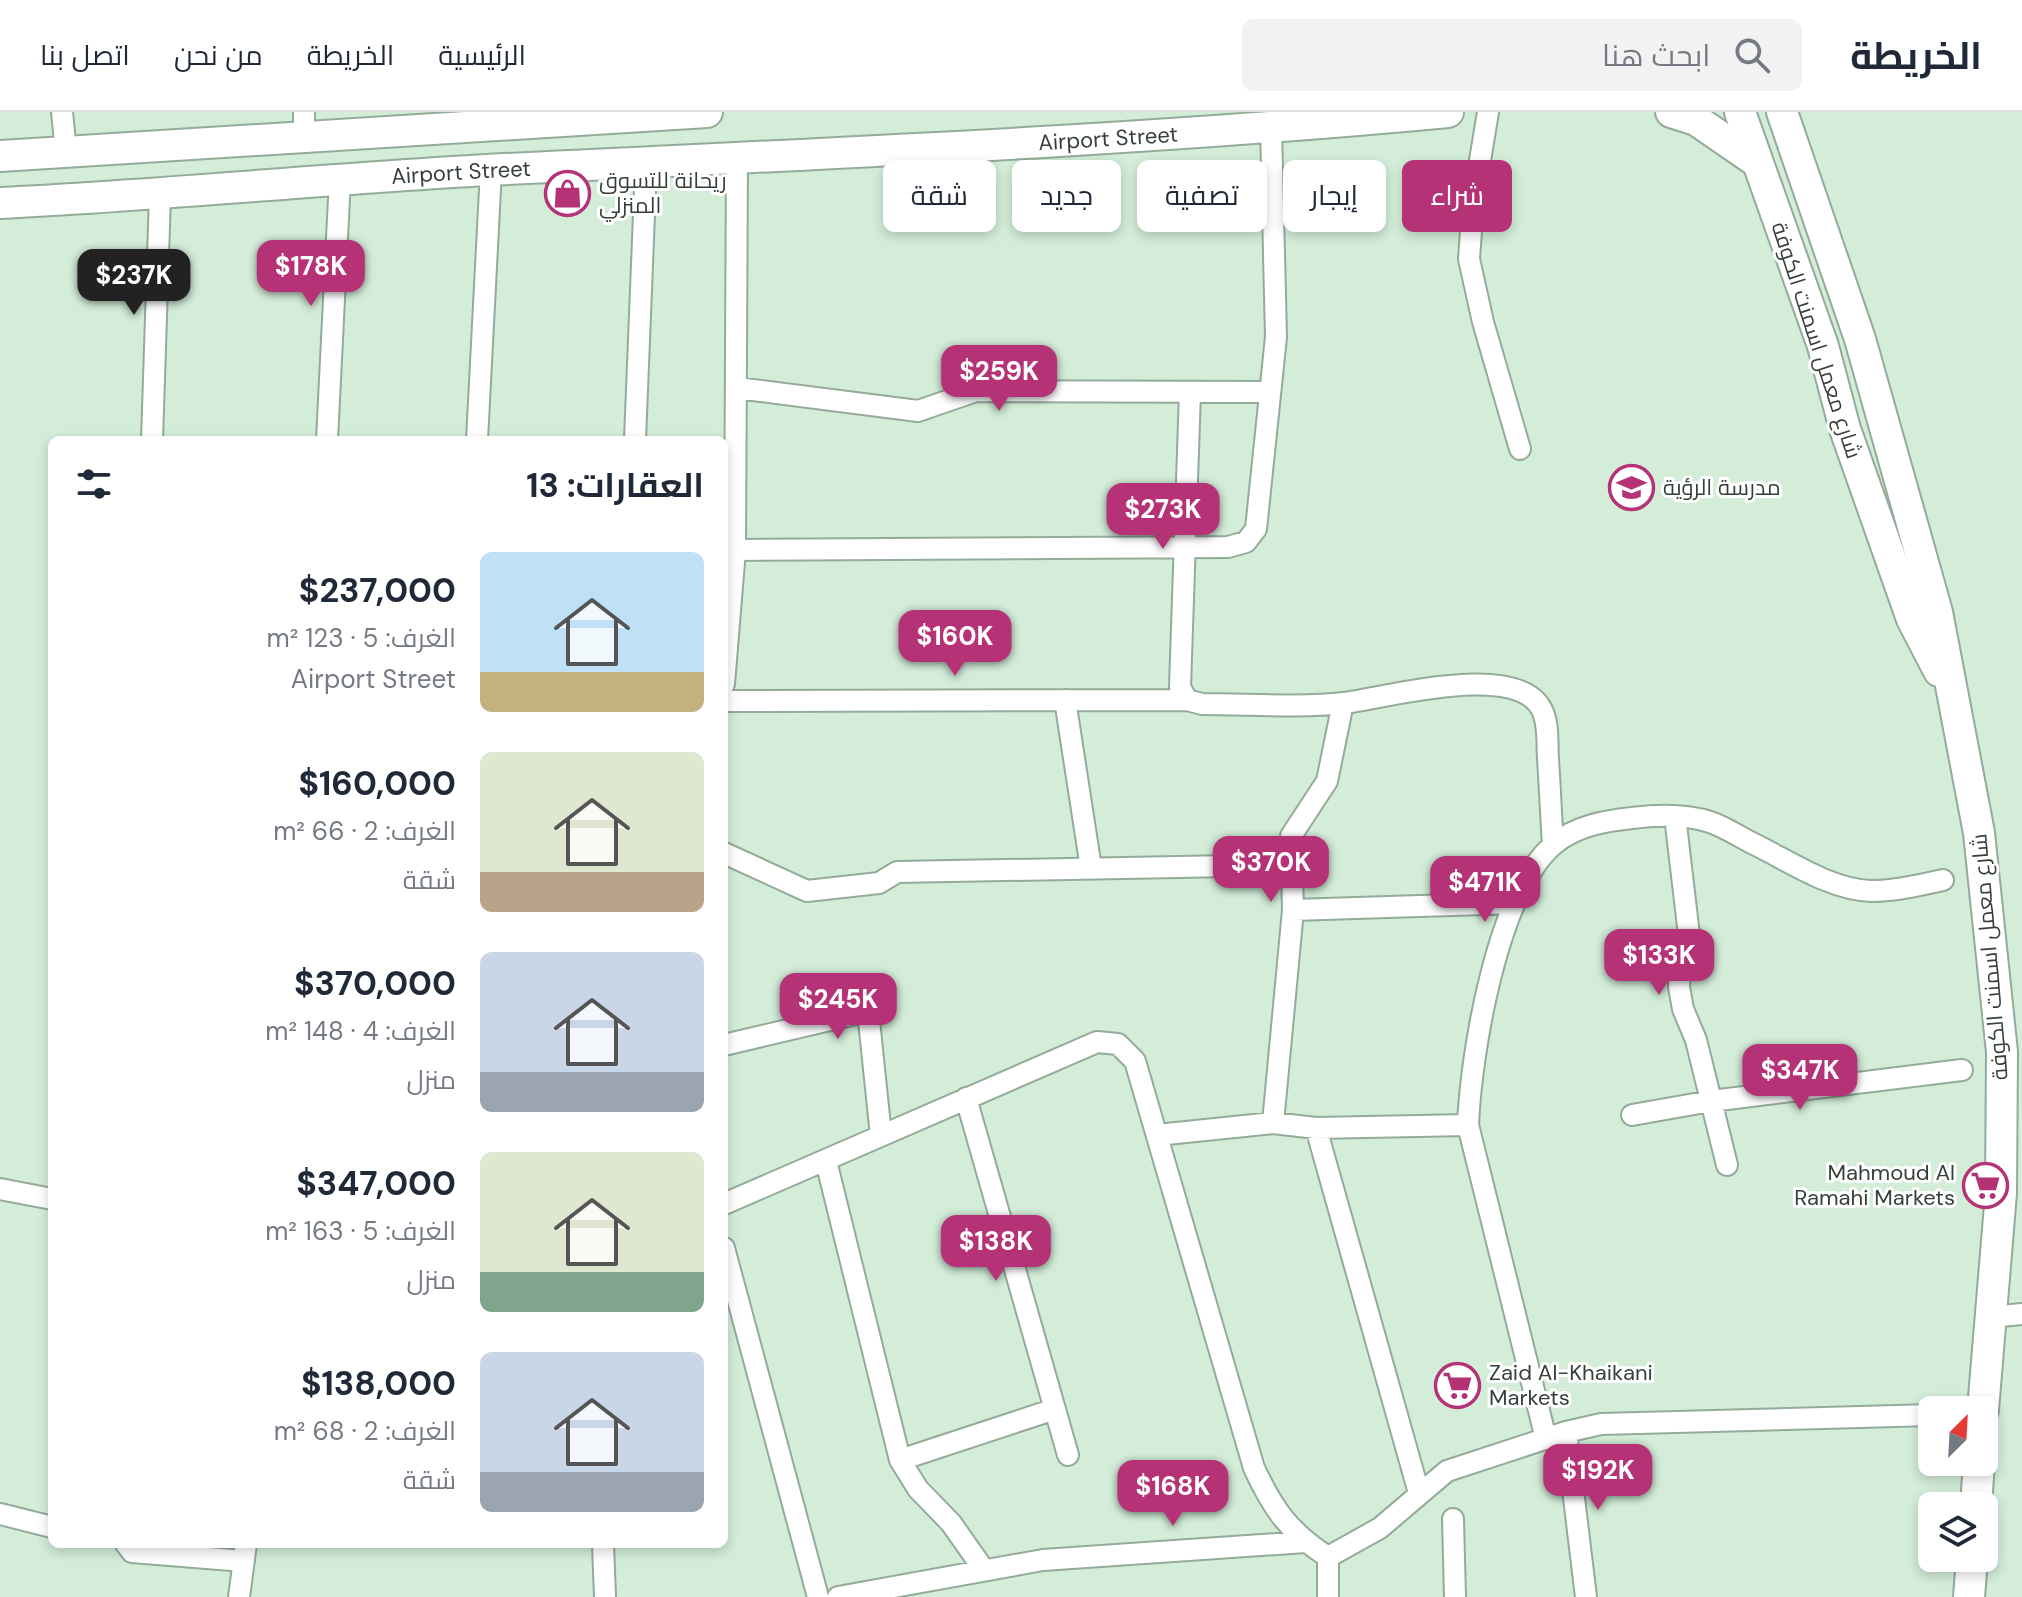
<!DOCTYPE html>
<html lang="ar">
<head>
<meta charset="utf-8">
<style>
	:root { --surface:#fff; --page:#f2f2f3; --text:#1f2937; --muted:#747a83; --line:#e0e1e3; --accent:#b63277 }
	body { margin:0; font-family:"DM Sans",Cairo,sans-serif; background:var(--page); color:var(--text); direction:rtl; height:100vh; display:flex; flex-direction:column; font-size:30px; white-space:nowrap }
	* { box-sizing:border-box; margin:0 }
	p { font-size:26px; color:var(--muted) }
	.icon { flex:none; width:44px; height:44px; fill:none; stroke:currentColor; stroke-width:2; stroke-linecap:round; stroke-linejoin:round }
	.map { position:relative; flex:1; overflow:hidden; direction:ltr }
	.side { position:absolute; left:48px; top:324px; width:680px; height:1112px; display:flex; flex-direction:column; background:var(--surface); border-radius:12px; box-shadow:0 4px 12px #0003; direction:rtl }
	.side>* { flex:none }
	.top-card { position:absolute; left:752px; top:48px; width:760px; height:72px; direction:rtl; display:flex; gap:16px }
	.needle { width:52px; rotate:24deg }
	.fabs { position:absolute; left:1918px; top:1284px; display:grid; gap:16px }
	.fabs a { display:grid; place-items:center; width:80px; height:80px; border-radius:12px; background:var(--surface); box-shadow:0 4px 12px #0003; font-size:40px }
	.price { position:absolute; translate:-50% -68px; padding:0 18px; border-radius:16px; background:var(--accent); color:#fff; font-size:26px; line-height:52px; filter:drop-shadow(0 2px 4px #0008) }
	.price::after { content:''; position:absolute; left:50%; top:48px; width:24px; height:18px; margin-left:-12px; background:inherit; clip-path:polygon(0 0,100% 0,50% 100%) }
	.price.current { background:#222; color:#fff }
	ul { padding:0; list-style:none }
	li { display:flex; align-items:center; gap:24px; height:200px; padding:0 24px }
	li span { display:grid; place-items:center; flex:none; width:224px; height:160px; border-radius:12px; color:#555 }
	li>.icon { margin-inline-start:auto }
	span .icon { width:96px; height:96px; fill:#fffc; stroke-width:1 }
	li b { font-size:34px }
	h2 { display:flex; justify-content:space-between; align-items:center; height:96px; padding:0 24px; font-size:34px }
	.tag { padding:0 28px; border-radius:12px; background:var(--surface); box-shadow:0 4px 12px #0003; font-size:28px; line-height:72px }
	.tag.current { background:var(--accent); color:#fff }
	header { display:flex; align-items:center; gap:48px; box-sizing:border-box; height:112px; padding:0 40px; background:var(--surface); border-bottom:2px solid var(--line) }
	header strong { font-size:38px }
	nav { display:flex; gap:44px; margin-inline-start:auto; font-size:28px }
	.search { width:560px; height:72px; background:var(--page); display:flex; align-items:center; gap:20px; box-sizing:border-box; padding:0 28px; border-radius:12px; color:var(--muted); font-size:30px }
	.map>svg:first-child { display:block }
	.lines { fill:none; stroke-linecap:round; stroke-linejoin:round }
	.minor-casing { stroke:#94ab99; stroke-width:24 }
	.primary-casing { stroke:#94ab99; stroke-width:34 }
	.minor { stroke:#fff; stroke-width:20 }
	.primary { stroke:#fff; stroke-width:30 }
	.labels { text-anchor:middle; stroke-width:6; stroke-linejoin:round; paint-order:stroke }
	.street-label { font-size:22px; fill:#364038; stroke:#fff }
	.poi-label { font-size:22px; fill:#364038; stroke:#fff; text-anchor:start }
</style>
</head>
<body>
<header>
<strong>الخريطة</strong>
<div class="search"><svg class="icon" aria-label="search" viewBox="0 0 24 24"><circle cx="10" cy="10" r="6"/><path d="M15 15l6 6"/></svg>ابحث هنا</div>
<nav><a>الرئيسية</a><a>الخريطة</a><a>من نحن</a><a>اتصل بنا</a></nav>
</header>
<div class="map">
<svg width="2022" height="1485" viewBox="0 0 2022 1485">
	<rect width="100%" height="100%" fill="#d3edd9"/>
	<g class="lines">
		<defs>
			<path id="minor" d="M62 0 66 40
				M1488 0 1473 91 1469 147 1483 210 1520 337
				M304 27V0
				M737 276 918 299 976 279 1270 280
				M152 328 160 83
				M327 328 340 66
				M477 328 491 58
				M635 328 646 52
				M735 438 1228 435 1246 430 1256 417 1276 225 1271 16
				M724 572 735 438 737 46
				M1065 588 1091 756
				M1187 588 1180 575 1190 280
				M724 589 1187 588 1202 592C1249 592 1297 596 1344 591 1386 586 1518 548 1542 598 1549 612 1547 632 1548 647 1550 676 1551 704 1553 733
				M1675 704 1689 823 1680 854 1679 875 1683 897 1696 928 1727 1053
				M724 741 807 779 879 771 897 760 1292 753
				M1293 798 1515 791
				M724 933 868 899 881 1024
				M966 986 1068 1343
				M1632 1003 1711 989 1962 958
				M1273 1011 1293 798 1291 724 1327 669 1343 591
				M1316 1016 1419 1381
				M1157 1023 1273 1011 1316 1016 1468 1013
				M826 1049 900 1348 918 1377 951 1411 984 1458
				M0 1077 52 1087
				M724 1092 1097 930 1118 932 1135 949 1254 1356C1273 1397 1289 1420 1328 1445
				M724 1136 818 1485
				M1991 1205 2022 1202
				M1566 1320 1586 1485
				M1546 1327 1468 1013C1471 941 1497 782 1553 733 1575 714 1604 709 1632 706 1656 703 1686 702 1710 710 1725 715 1740 725 1754 732 1789 749 1831 778 1871 779 1896 779 1919 773 1943 768
				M900 1348 1055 1297
				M0 1402 52 1415
				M1453 1407 1455 1485
				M126 1432 132 1440 244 1449
				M603 1432 605 1485
				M1328 1445 1380 1416 1447 1359 1566 1320 1601 1312 1932 1303
				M239 1485 246 1432
				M838 1485 1043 1448 1306 1430
				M1328 1485V1445"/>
			<g id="primary">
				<path d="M1671 0 1696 8 1757 50"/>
				<path d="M1740 0 1823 234 1845 317 1912 507 1939 559"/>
				<path d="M1782 0 1860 227 1937 500 1979 721 2002 940 2001 1081 1983 1298"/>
				<path d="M0 44 707 0"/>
				<path id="s1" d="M0 91C163 83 325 67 487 58 807 42 1128 30 1448 0"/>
				<path d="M1976 1394 1979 1350"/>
				<path d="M1969 1485 1972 1446"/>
			</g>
		</defs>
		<!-- minor casing -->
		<use href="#minor" class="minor-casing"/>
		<!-- primary casing -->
		<use href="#primary" class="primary-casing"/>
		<!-- minor -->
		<use href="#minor" class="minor"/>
		<!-- primary -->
		<use href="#primary" class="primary"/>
	</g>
	<!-- icons -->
	<defs>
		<symbol id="shop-ring" viewBox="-11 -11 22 22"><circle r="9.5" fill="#fff" stroke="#b63277" stroke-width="1.5"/><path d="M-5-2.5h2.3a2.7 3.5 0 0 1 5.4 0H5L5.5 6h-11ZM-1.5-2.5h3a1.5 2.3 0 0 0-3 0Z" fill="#b63277"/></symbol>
		<symbol id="school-ring" viewBox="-11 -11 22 22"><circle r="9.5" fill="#fff" stroke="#b63277" stroke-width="1.5"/><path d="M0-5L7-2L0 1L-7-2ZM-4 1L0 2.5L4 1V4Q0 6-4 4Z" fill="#b63277"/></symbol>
		<symbol id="supermarket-ring" viewBox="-11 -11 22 22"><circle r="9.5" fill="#fff" stroke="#b63277" stroke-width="1.5"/><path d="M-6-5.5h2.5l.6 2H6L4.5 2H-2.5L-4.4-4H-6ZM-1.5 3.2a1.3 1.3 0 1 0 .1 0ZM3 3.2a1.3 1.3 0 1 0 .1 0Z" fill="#b63277"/></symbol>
	</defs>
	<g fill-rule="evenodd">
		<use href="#shop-ring" x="542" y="56" width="51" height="51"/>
		<use href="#school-ring" x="1606" y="350" width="51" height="51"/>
		<use href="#supermarket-ring" x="1960" y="1048" width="51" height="51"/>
		<use href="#supermarket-ring" x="1432" y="1248" width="51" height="51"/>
	</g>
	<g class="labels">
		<!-- street labels -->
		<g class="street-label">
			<text dy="8" stroke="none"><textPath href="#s1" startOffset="1110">Airport Street</textPath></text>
			<text dy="8" stroke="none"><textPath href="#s1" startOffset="462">Airport Street</textPath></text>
			<text transform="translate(1817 228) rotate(72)" y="8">شارع معمل اسمنت الكوفة</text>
			<text transform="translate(1989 845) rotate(-95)" y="8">شارع معمل اسمنت الكوفة</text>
		</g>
		<!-- poi labels -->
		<g class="poi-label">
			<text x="599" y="76">ريحانة للتسوق<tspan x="599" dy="25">المنزلي</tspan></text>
			<text x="1663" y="383">مدرسة الرؤية</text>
			<text x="1955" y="1068" text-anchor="end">Mahmoud Al<tspan x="1955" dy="25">Ramahi Markets</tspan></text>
			<text x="1489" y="1268">Zaid Al-Khaikani<tspan x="1489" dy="25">Markets</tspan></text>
		</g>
	</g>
</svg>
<div class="fabs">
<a><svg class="needle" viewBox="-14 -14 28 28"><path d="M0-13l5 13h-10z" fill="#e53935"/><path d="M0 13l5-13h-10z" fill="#747a83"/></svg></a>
<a><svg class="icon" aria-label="layers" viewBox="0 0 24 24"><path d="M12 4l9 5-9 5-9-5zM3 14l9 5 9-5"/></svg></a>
</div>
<b class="price" style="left:311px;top:196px">$178K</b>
<b class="price current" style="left:134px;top:205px">$237K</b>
<b class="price" style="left:999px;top:301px">$259K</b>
<b class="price" style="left:1163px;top:439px">$273K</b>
<b class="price" style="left:955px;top:566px">$160K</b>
<b class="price" style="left:1271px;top:792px">$370K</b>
<b class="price" style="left:1485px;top:812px">$471K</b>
<b class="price" style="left:1659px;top:885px">$133K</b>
<b class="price" style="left:838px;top:929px">$245K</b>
<b class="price" style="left:1800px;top:1000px">$347K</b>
<b class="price" style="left:996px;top:1171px">$138K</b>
<b class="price" style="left:1598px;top:1400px">$192K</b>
<b class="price" style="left:1173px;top:1416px">$168K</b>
<div class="top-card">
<a class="tag current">شراء</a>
<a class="tag">إيجار</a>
<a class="tag">تصفية</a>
<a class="tag">جديد</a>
<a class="tag">شقة</a>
</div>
<section class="side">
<h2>العقارات: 13<svg class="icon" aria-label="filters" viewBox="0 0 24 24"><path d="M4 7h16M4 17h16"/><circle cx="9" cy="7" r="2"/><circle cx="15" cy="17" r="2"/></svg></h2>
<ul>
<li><span style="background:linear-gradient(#bfe0f5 75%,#c2b280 0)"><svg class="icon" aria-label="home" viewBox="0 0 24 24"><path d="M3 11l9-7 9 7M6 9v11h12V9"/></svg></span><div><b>$237,000</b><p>الغرف: 5 · 123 m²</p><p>Airport Street</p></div></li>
<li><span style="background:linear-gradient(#dfe7d0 75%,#b9a48a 0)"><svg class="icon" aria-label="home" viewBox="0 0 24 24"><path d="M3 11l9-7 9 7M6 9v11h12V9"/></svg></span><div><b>$160,000</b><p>الغرف: 2 · 66 m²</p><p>شقة</p></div></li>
<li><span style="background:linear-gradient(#c9d6e8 75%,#9aa5b1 0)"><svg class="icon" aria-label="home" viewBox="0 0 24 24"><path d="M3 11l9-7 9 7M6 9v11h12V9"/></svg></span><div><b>$370,000</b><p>الغرف: 4 · 148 m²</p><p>منزل</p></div></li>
<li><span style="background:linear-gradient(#dfe7d0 75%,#7fa58c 0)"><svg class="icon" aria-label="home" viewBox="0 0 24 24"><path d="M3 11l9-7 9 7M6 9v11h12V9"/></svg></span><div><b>$347,000</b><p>الغرف: 5 · 163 m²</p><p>منزل</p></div></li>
<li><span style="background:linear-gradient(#c9d6e8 75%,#9aa5b1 0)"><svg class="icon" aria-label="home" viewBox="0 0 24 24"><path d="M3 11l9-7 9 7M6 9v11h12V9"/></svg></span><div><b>$138,000</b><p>الغرف: 2 · 68 m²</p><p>شقة</p></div></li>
</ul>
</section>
</div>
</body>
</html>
